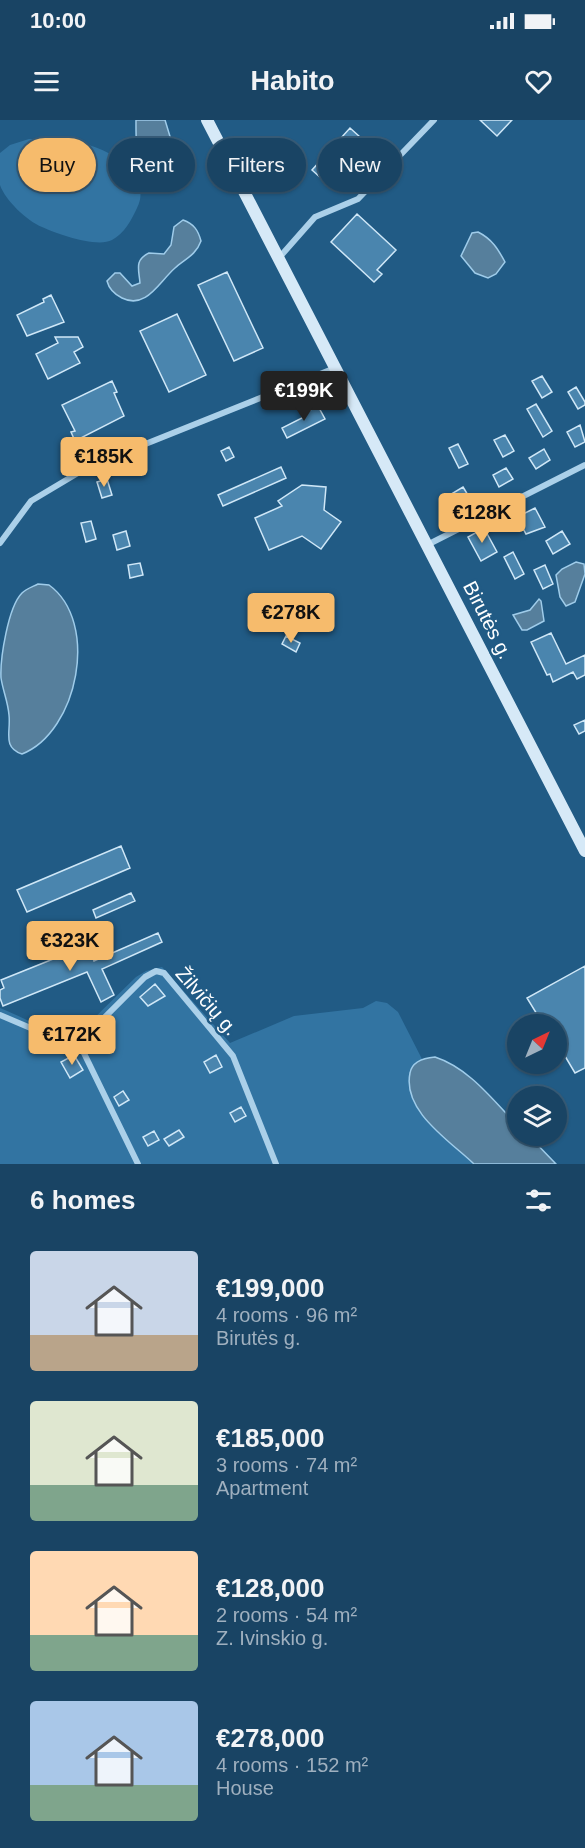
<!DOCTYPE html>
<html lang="en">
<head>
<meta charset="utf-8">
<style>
	:root { --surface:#194464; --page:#224b6a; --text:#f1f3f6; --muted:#9fb0bf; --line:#375c78; --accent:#f6bb6c }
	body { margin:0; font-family:Arial,sans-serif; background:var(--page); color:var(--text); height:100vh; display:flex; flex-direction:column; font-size:22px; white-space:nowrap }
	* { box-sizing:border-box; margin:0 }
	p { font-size:20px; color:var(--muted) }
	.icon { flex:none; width:33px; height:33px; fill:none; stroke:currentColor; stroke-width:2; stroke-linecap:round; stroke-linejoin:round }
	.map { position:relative; height:1044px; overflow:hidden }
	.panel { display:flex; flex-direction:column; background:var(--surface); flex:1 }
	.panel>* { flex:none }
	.banner { position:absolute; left:18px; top:18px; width:549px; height:54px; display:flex; gap:12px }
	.needle { width:39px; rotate:43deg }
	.controls { position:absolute; left:507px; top:894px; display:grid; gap:12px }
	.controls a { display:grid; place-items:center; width:60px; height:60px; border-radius:50%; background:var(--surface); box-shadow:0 2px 4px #0004,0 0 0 2px var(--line); font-size:30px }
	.price { position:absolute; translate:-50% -51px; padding:0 14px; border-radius:6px; background:var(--accent); color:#111; font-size:20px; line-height:39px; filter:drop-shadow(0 2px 3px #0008) }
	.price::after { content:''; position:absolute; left:50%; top:36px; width:18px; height:14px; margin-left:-9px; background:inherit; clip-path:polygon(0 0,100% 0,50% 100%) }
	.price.current { background:#222; color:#fff }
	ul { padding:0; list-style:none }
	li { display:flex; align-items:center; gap:18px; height:150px; padding:0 30px }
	li span { display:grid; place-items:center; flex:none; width:168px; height:120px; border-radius:6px; color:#555 }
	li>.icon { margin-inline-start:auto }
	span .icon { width:72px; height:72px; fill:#fffc; stroke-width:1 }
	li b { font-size:26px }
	h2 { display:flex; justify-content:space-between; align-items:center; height:72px; padding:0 30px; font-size:26px }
	.pill { padding:0 21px; border-radius:27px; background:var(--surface); box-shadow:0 2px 4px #0004,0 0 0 2px var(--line); font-size:21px; line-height:54px }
	.pill.current { background:var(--accent); color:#111 }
	.status { display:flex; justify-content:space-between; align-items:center; height:42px; padding:0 30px; background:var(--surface); direction:ltr }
	.status svg { height:16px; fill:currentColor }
	header { display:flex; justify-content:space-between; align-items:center; height:78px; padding:0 30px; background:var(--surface); font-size:27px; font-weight:700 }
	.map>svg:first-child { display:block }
	.green { fill:#3274a2 }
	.water { fill:#567f9c; stroke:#9fccea; stroke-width:1.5 }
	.building { fill:#4a85ae; stroke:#cfe7f7; stroke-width:1.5 }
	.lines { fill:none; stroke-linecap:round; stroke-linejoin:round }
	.street { stroke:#abd0e9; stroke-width:6 }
	.secondary { stroke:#d6e9f7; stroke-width:12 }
	.labels { text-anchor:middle; stroke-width:5; stroke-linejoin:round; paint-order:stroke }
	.street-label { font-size:20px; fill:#fff; stroke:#215b85 }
</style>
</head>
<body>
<div class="status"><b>10:00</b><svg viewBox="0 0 49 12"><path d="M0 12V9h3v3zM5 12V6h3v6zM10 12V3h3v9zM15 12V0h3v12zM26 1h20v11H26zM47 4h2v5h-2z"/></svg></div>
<header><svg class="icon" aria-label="menu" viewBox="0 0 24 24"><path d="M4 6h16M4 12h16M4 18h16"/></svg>Habito<svg class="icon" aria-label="heart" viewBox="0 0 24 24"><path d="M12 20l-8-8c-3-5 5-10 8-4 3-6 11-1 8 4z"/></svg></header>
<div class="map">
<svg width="585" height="1044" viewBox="0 0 585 1044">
	<rect width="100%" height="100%" fill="#215b85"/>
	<!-- green -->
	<path class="green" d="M29 19C65 19 104 21 130 50 140 61 144 75 137 88 132 99 124 114 112 120 97 128 57 114 42 107 27 101 5 80 0 65 0 56 0 43 0 33L10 25Z
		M162 847 230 923 294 896 363 888 376 881 387 883 398 892 422 939 411 948 421 994 474 1044H0V888C26 898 58 920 85 907L136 857 146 851Z"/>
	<!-- water -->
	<path class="water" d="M136 0H165L172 23 169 33C134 53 136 24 136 0Z
		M183 100C194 104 198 110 201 121 196 135 185 139 175 148 159 162 146 190 122 178 114 174 109 169 107 161L115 153H120L132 166 140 163C139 150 134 140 149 133L164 134 171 125 174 107Z
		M478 112C492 119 498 129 505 142L496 154 488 158 475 153 461 136 472 113Z
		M576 442 584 444 585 454 575 482 566 486 560 477 556 455 562 449Z
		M38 464 49 465C100 502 78 612 22 634 2 627 11 612 9 595 8 582 3 571 1 558 0 539 8 487 22 473 26 469 32 467 38 464Z
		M539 479 541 481 544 501 527 510H522L513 495 530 490Z
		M435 937C469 948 493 980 517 1005L518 1016H529L556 1044H474C450 1021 402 991 410 953 412 941 424 938 435 937Z"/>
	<!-- building -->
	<path class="building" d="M480 0H512L497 16Z
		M350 8 370 26 332 68 312 50Z
		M357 94 396 130 377 150 382 154 374 162 331 122Z
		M227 152 263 228 234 241 198 165Z
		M51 175 64 202 27 216 17 195 44 182 43 179Z
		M177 194 206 255 169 272 140 211Z
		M55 217H78L83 227 74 232 80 243 48 259 36 234 58 223Z
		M542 256 552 272 542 278 532 261Z
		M112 261 117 272 114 273 124 296 75 321 71 312 75 311 62 285Z
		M576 267 585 282V285L578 289 568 272Z
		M536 284 552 311 543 317 527 289Z
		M318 286 325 299 287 318 282 308 304 297 302 294Z
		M580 305 585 322 575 327 567 312Z
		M505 315 514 331 503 337 494 320Z
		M458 324 468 344 459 348 449 328Z
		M229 327 234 337 226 341 221 331Z
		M544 329 550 340 536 349 529 338Z
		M281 347 286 358 223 386 218 375Z
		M506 348 513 359 499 367 493 355Z
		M107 359 112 375 102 378 97 362Z
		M302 365 326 367 324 390 341 402 321 429 302 416 269 430 255 398 282 386 278 381Z
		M463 367 471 380 456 389 448 376Z
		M535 388 545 407 526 414 517 397Z
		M91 401 96 419 86 422 81 403Z
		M484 408 497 432 481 441 468 417Z
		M126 411 130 426 117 430 113 415Z
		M562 411 570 424 553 434 546 421Z
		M513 432 524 454 515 459 504 437Z
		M140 443 143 455 130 458 128 445Z
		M545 445 553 464 543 469 534 450Z
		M551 513 566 544 585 535V555L577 559 573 552 553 562 550 554 547 555 531 522Z
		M286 516 300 523 296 532 282 524Z
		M585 600V611L579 614 574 605Z
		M121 726 130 748 27 792 17 770Z
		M131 773 135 781 96 798 93 790Z
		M158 813 162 822 102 849 114 875 101 882 87 852 3 886 0 878V870L4 868 1 860 88 825 94 841Z
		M585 846V948L575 953 556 921V904H543L527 878Z
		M155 864 165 876 148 886 140 877Z
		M74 935 83 950 70 958 61 942Z
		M216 935 222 947 210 953 204 942Z
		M123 971 129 980 119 986 114 977Z
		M241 987 246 996 235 1002 230 993Z
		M179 1010 184 1017 169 1026 164 1019Z
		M154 1011 159 1020 148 1026 143 1017Z"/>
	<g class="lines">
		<!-- street -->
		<path class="street" d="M278 139 315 97 358 79 434 0
			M0 423 31 381 88 347 335 248
			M427 425 585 345
			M0 895 61 921 79 923 145 857 156 851 164 853 233 936 276 1044
			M79 923 138 1044"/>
		<!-- secondary -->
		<path class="secondary" d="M207 0 585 731"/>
	</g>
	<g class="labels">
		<!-- street labels -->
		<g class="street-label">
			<text transform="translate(488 500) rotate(63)" y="7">Birutės g.</text>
			<text transform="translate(207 881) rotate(49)" y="7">Žilvičių g.</text>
		</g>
	</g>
</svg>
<div class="controls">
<a><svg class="needle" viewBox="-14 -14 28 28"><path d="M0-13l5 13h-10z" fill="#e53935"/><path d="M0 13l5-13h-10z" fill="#9fb0bf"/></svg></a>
<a><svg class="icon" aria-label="layers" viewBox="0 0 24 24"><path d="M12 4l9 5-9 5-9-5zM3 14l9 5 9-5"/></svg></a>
</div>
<b class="price current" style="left:304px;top:302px">€199K</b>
<b class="price" style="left:104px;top:368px">€185K</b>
<b class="price" style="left:482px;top:424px">€128K</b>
<b class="price" style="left:291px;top:524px">€278K</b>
<b class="price" style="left:70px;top:852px">€323K</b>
<b class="price" style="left:72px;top:946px">€172K</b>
<div class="banner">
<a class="pill current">Buy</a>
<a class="pill">Rent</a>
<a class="pill">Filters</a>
<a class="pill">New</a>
</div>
</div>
<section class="panel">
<h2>6 homes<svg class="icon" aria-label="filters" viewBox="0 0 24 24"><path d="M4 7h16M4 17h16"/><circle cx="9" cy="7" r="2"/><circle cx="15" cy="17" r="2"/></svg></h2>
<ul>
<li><span style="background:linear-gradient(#c9d6e8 70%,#b9a48a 0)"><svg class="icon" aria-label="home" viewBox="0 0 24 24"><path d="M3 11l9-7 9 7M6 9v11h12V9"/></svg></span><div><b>€199,000</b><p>4 rooms · 96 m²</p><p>Birutės g.</p></div></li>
<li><span style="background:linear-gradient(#dfe7d0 70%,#7fa58c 0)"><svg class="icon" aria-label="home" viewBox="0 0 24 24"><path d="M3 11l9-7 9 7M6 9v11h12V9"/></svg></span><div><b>€185,000</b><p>3 rooms · 74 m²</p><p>Apartment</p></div></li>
<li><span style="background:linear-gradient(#ffd9b3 70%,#7fa58c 0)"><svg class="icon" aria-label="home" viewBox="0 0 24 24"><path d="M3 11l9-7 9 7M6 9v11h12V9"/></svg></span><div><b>€128,000</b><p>2 rooms · 54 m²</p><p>Z. Ivinskio g.</p></div></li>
<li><span style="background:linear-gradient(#a9c7e8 70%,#7fa58c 0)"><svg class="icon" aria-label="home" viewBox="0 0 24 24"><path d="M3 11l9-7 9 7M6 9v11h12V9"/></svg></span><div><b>€278,000</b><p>4 rooms · 152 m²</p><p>House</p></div></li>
</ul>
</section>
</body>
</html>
